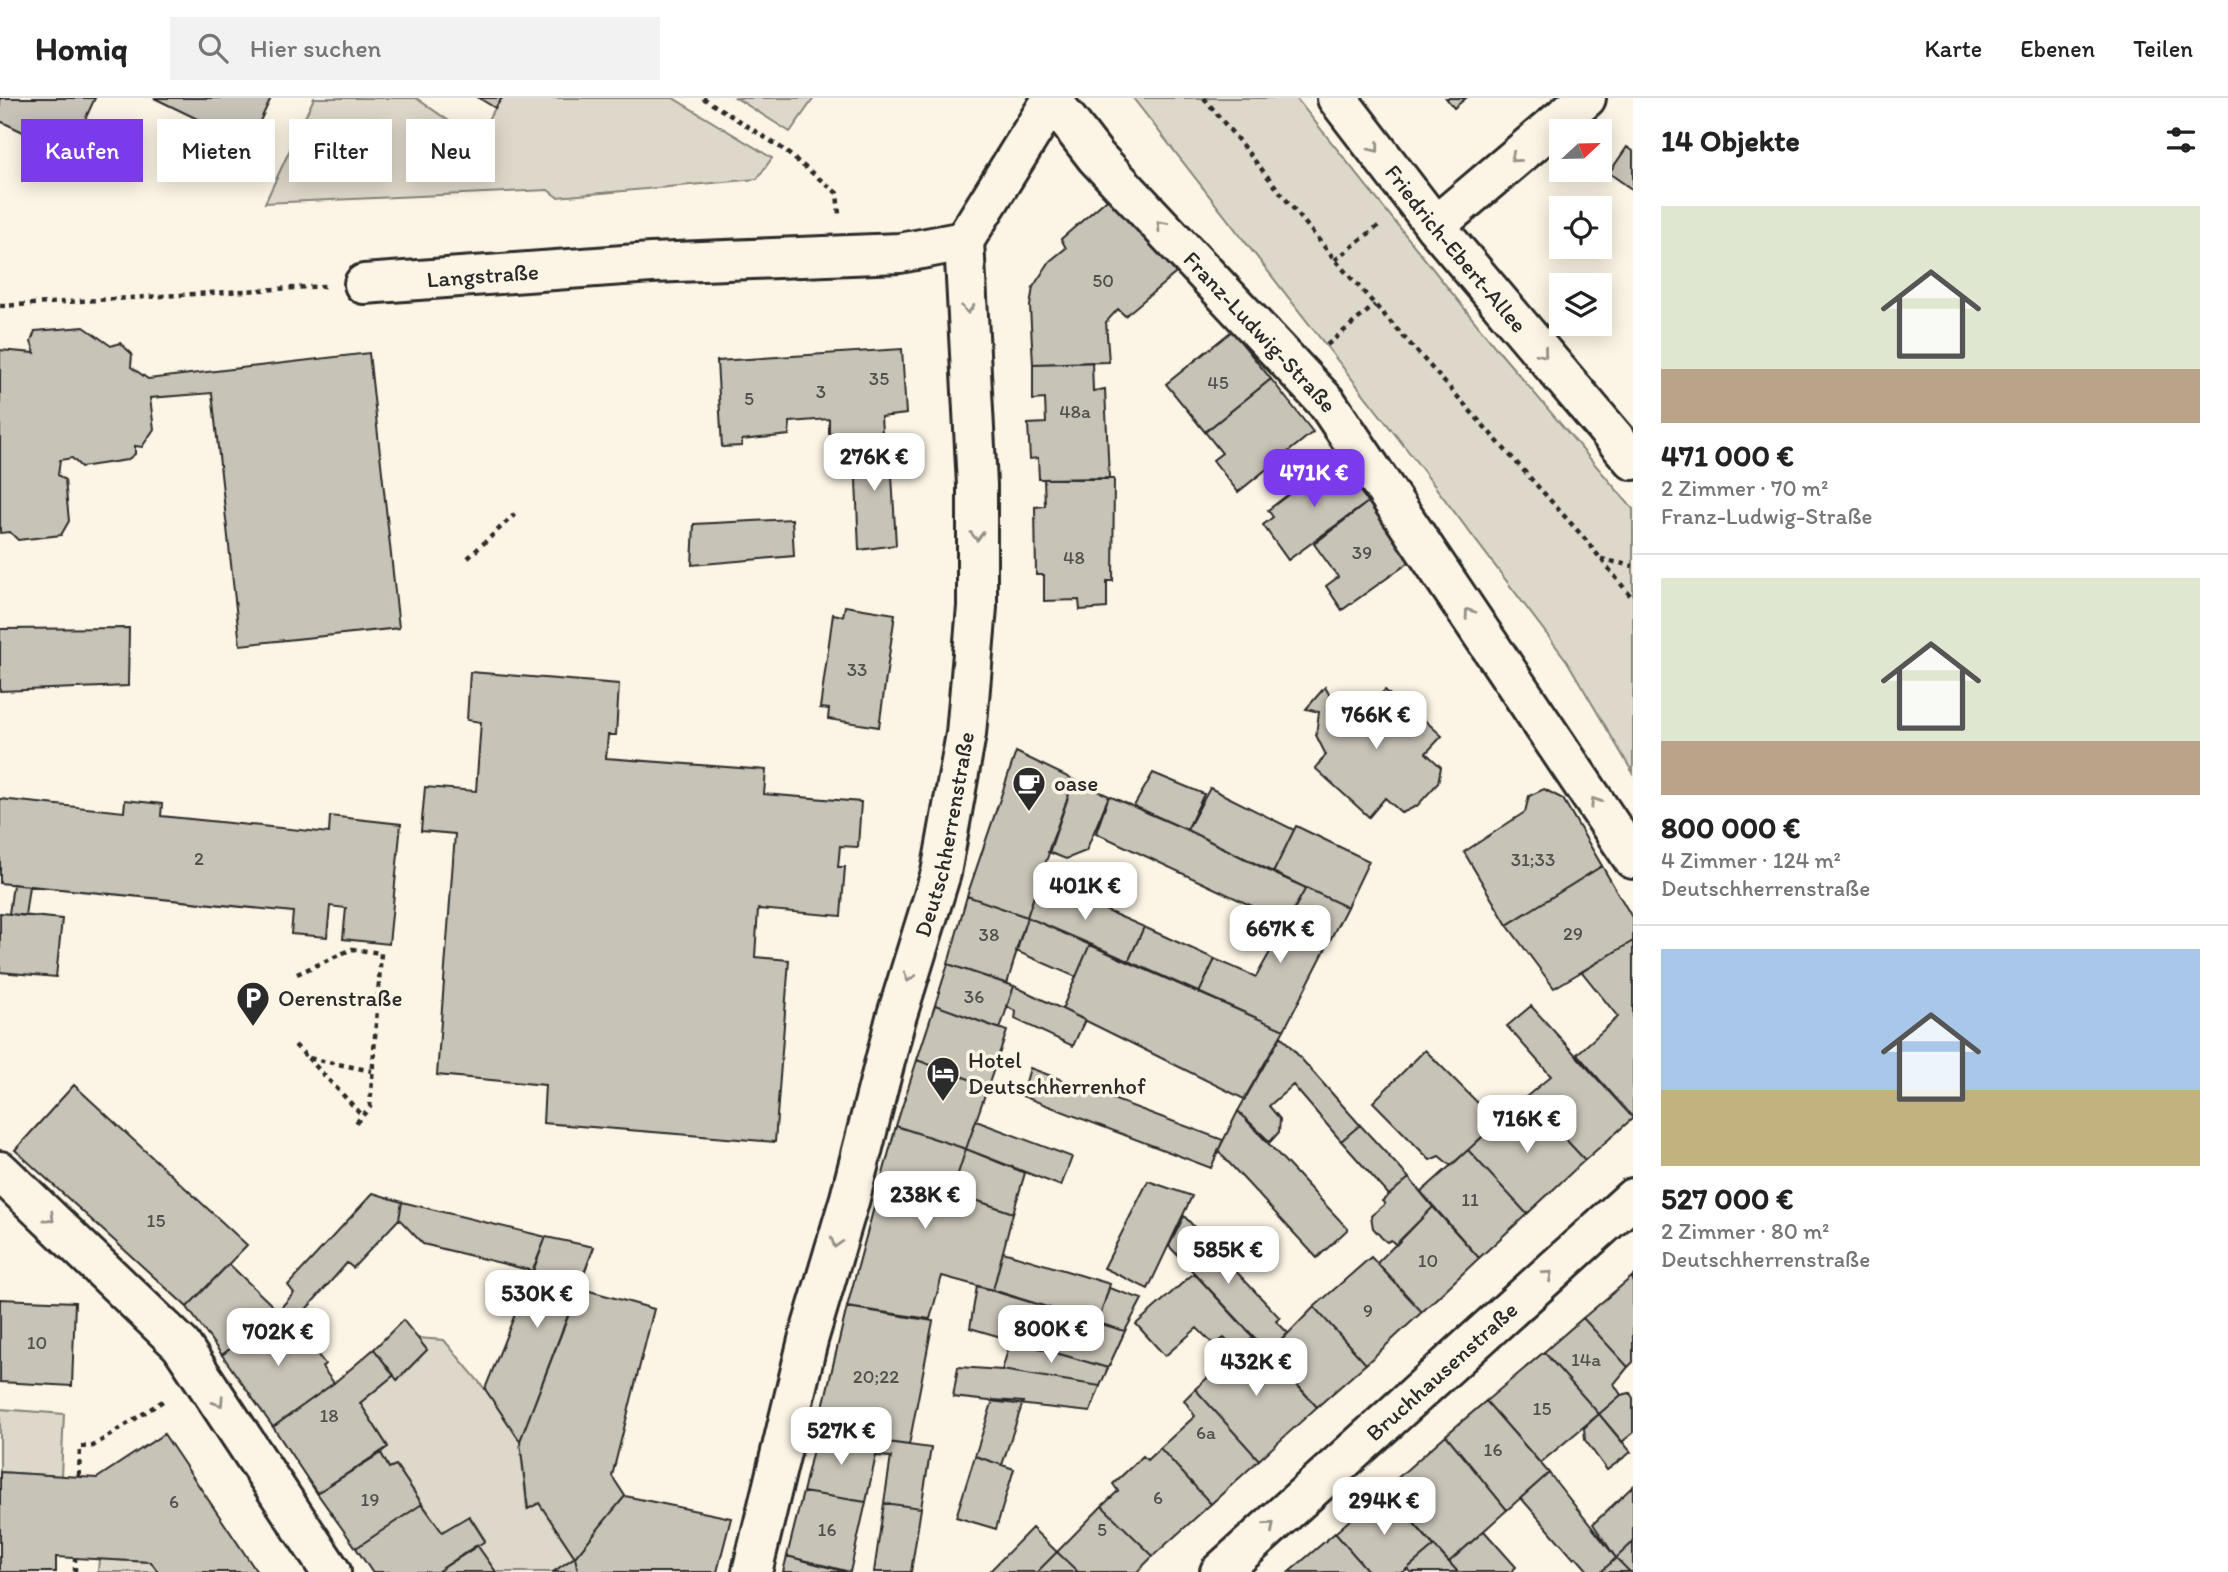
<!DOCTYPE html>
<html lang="de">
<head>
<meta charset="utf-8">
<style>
	:root { --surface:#fff; --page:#f2f2f2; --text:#222; --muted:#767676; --line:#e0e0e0; --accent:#7c3aed }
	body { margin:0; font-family:Itim,sans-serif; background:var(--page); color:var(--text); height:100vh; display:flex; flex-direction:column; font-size:26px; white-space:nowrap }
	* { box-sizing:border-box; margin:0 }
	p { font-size:23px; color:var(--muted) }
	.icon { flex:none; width:38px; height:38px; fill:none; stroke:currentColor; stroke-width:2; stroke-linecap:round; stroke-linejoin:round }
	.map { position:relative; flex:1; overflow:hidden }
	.details { display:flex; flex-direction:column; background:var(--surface); width:595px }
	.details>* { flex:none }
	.hud { position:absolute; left:21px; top:21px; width:665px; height:63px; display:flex; gap:14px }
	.needle { width:46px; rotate:68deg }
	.tools { position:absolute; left:1549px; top:21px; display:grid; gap:14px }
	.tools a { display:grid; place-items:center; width:63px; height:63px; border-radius:0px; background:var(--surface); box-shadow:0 4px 18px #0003; font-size:35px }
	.price { position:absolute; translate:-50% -60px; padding:0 16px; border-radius:14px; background:#fff; color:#222; font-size:23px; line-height:46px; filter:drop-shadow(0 2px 4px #0008) }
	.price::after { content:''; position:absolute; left:50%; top:42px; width:21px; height:16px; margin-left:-10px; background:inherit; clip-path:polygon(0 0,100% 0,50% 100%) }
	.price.current { background:var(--accent); color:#fff }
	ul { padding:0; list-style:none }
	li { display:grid; align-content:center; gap:14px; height:371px; padding:0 28px }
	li+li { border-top:2px solid var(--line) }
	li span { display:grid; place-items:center; height:217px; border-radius:0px; color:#555 }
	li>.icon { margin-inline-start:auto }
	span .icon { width:126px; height:126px; fill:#fffc; stroke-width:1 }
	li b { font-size:30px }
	h2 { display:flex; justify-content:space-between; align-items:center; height:84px; padding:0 28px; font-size:30px }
	.chip { padding:0 24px; border-radius:0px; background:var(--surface); box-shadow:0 4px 18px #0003; font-size:24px; line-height:63px }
	.chip.current { background:var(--accent); color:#fff }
	header { display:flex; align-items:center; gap:42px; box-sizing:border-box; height:98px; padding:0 35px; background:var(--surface); border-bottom:2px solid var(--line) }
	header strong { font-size:33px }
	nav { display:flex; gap:38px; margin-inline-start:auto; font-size:24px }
	.search { width:490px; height:63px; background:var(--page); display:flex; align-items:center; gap:18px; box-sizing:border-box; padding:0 24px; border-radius:0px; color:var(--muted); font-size:26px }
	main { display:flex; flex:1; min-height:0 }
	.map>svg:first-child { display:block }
	.green { fill:#ded8ca; stroke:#84827a; stroke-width:2 }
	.building { fill:#c8c3b7; stroke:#2b2b2b; stroke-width:2 }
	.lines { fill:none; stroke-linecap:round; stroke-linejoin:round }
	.minor-casing { stroke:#2b2b2b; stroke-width:44 }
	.secondary-casing { stroke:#2b2b2b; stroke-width:44 }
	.path { stroke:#2b2b2b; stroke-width:4.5; stroke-dasharray:5 5; stroke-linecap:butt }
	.minor { stroke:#fcf5e5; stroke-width:38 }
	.secondary { stroke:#fcf5e5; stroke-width:38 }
	.oneway { stroke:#949088 }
	.labels { text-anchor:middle; stroke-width:7; stroke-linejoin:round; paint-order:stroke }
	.number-label { font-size:19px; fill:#52514e }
	.street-label { font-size:23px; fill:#2b2b2b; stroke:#fcf5e5 }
	.poi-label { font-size:23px; fill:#2b2b2b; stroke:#fcf5e5; text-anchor:start }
</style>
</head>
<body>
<header>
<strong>Homiq</strong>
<div class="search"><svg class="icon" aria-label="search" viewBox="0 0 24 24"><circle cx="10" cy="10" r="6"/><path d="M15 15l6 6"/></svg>Hier suchen</div>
<nav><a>Karte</a><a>Ebenen</a><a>Teilen</a></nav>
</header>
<main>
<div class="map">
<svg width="1633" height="1474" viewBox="0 0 1633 1474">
	<rect width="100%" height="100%" fill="#fcf5e5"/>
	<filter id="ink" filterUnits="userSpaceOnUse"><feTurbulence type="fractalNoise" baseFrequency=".0143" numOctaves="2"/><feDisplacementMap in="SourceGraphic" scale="14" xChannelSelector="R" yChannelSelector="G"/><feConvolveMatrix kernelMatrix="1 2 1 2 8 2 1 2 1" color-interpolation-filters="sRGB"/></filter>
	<g filter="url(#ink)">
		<!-- green -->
		<path class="green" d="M314 0H416L475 41 502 0H673L772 60 757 81 557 99 548 92 265 105Z
			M736 0H814L790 34Z
			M1133 0H1296L1496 250 1633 411V675L1567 563 1412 358Z
			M418 1240 444 1242 485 1291 520 1343 527 1411 539 1405 575 1459 553 1474H496L477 1447 485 1442 470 1418 442 1434 396 1367 389 1370 381 1355 388 1348 360 1305 394 1277 398 1282 427 1252Z
			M0 1311 64 1316 61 1378 0 1374Z
			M99 1461 151 1464 158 1474H98Z"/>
		<!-- building -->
		<path class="building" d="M0 0H95L69 56 0 23Z
			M154 0H271L249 46Z
			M479 0H502L495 10Z
			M1446 0H1466L1454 10Z
			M1627 49 1633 53V92L1609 75Z
			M1112 97 1176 175 1125 218 1118 211 1106 224 1109 264 1033 266 1030 208 1033 189 1050 163 1066 150 1061 141Z
			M84 229 111 248 120 245 132 256 131 269 148 281 369 255 399 530 240 547 212 295 150 300 154 331 142 349 135 348V356L127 362 81 369 72 360 60 362 58 377 65 382 69 423 61 437 18 442 10 434 0 435V252L35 255 31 244 35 233Z
			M1232 233 1271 281 1205 334 1166 286Z
			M902 251 906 316 881 319 882 334 829 336V321L790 324 789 337 742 342V348L722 349 717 263Z
			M1092 264 1093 293 1105 291 1109 380 1039 381 1038 360 1030 361 1028 326 1046 325 1045 301 1033 302V266Z
			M1271 281 1313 334 1238 394 1213 362 1222 355 1205 334Z
			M882 334 883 359 891 360 896 447 859 452 854 335Z
			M1335 361 1368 404 1288 462 1263 427 1273 419 1268 412Z
			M1044 381H1114L1113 483H1107V510L1080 512 1079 502 1044 503V477H1036L1035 409 1045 408Z
			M1368 404 1411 463 1342 512 1326 488 1338 479 1314 446Z
			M792 421 794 458 692 467 694 426Z
			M845 508 895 516 879 629 828 621 829 611 820 610 833 516 843 518Z
			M129 530 128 588 0 593V531Z
			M470 574 619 586 616 637H608L606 660 766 672 764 696 861 704 858 749 840 748 838 769H845L841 818 758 811 755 859 789 862 775 1044 543 1025 545 987 437 977 455 736 421 733 425 689 476 693 481 624 467 622Z
			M1325 589 1333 603 1349 598 1372 605 1385 592 1396 603 1399 599 1442 638 1426 655 1441 669 1438 685 1417 708 1402 715 1385 700 1369 719 1315 670 1326 657 1316 637 1319 614 1306 611Z
			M1016 654 1074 682 1027 819 967 798Z
			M1153 675 1204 696 1187 732 1134 708Z
			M1074 682 1109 698 1086 753 1066 761 1048 754Z
			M1210 690 1294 732 1273 775 1187 732Z
			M1544 691 1563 701 1602 768 1507 827 1464 754 1525 714 1529 698Z
			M1109 698 1187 732 1306 790 1286 824 1096 735Z
			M0 701 124 714 125 702 162 706 161 718 329 735 330 718 401 726 389 846 343 841 346 810 330 808 327 839 291 836 293 814 0 785Z
			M1296 728 1369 763 1347 809 1273 775Z
			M1602 768 1633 821V843L1554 890 1507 827Z
			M1039 783 1144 829 1128 864 1027 819Z
			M13 786 29 788 25 818 9 816Z
			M1306 790 1347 809 1284 932 1199 895 1215 861 1256 879Z
			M967 798 1027 819 1007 886 948 866Z
			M0 815 62 821 56 879 0 874Z
			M1027 819 1090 846 1076 879 1016 853Z
			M1144 829 1215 861 1199 895 1128 864Z
			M1633 843V1020L1577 956 1618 919 1582 874Z
			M1090 846 1284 932 1244 1001 1062 911Z
			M948 866 1014 888 1000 931 935 907Z
			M1014 888 1085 922 1073 948 1015 921 1016 914 1007 908Z
			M935 907 1007 933 988 988 917 962Z
			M1531 908 1633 1020 1585 1062 1526 999 1551 978 1507 928Z
			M1281 938 1360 1027 1341 1043 1293 987 1269 1008 1280 1021 1279 1034 1270 1044 1238 1013Z
			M1425 952 1487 1014 1480 1022 1483 1038 1451 1068 1439 1058 1430 1062 1373 1004Z
			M917 962 988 988 966 1051 896 1028Z
			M1030 970 1223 1042 1211 1070 1022 998Z
			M74 987 247 1147 187 1209 15 1052Z
			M1526 999 1585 1062 1527 1116 1468 1052Z
			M1238 1013 1348 1131 1317 1160 1218 1053Z
			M976 1023 1072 1059 1061 1088 966 1051Z
			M1360 1027 1409 1080 1389 1097 1341 1043Z
			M896 1028 966 1051 952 1094 1013 1115 993 1192 942 1178 930 1221 847 1209Z
			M966 1051 1025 1075 1013 1115 952 1094Z
			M1468 1052 1527 1116 1479 1160 1421 1094Z
			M1409 1080 1433 1109 1396 1147 1391 1142 1387 1144 1382 1140 1373 1130 1371 1118 1385 1106 1382 1103Z
			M1148 1083 1192 1098 1148 1191 1104 1170Z
			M373 1095 402 1104 399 1121 353 1170 347 1165 293 1226 278 1213 294 1195 288 1187Z
			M402 1104 546 1139 533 1173 423 1146 399 1121Z
			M1433 1109 1479 1160 1422 1214 1377 1165Z
			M1184 1118 1280 1220 1276 1223 1288 1235 1269 1255 1169 1148Z
			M546 1139 594 1149 520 1343 485 1291Z
			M1003 1154 1110 1186 1098 1225 993 1192Z
			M1371 1159 1422 1214 1366 1266 1314 1209Z
			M229 1166 278 1213 222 1257 187 1209Z
			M1194 1175 1253 1239 1238 1253 1224 1240 1214 1247 1197 1230 1165 1258 1136 1226Z
			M1633 1178V1264L1628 1269 1583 1220Z
			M977 1188 1125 1233 1108 1270 970 1230Z
			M579 1190 654 1211 612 1378 625 1398 575 1459 539 1405 528 1411 520 1343Z
			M1109 1190 1142 1201 1125 1233 1098 1225Z
			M0 1201 75 1204 72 1288 0 1284Z
			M847 1209 933 1223 909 1347 817 1334Z
			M1314 1209 1366 1266 1317 1309 1269 1255Z
			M278 1213 293 1226 325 1266 322 1269 334 1285 273 1329 222 1257Z
			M1583 1220 1628 1269 1614 1286 1621 1297 1599 1316 1544 1254Z
			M403 1222 427 1252 397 1282 374 1251Z
			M1253 1239 1317 1309 1259 1362 1195 1291Z
			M1011 1242 1108 1270 1100 1288 1002 1272Z
			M374 1251 394 1277 360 1305 388 1349 317 1395 273 1329 334 1285Z
			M1544 1254 1599 1316 1540 1365 1486 1303Z
			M958 1269 1002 1272 1100 1288 1090 1314 953 1299Z
			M1195 1291 1259 1362 1211 1406 1160 1350 1195 1318 1184 1302Z
			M1630 1295 1633 1300V1335L1622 1344 1599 1316 1621 1297Z
			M993 1302 1023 1304 1002 1367 975 1358Z
			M1486 1303 1549 1375 1507 1412 1446 1337Z
			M1599 1316 1631 1354 1607 1372 1585 1342 1584 1330Z
			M817 1334 879 1343 866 1404 803 1394Z
			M164 1336 257 1474H158L151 1464 56 1459V1474H0V1374L97 1380Z
			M1446 1337 1507 1412 1449 1464 1384 1392Z
			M879 1343 931 1350 921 1410 884 1405 891 1359 876 1358Z
			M1160 1350 1211 1406 1153 1458 1102 1408 1118 1393 1113 1386 1143 1358 1147 1362Z
			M381 1355 389 1370 396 1367 422 1406 356 1450 317 1395Z
			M975 1358 1014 1371 996 1431 956 1419Z
			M1549 1375 1616 1460 1601 1474H1589L1576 1459 1574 1461 1521 1400Z
			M1633 1388V1444L1616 1460 1593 1426Z
			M1384 1392 1434 1448 1403 1474H1369L1335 1435Z
			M803 1394 866 1404 850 1474 787 1458Z
			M625 1398 731 1420 717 1474H578L575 1459Z
			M884 1405 921 1410 911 1474H874Z
			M422 1406 442 1434 469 1418 485 1443 437 1474H372L356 1450Z
			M1102 1408 1153 1458 1137 1474H1078L1057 1454Z
			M1032 1430 1057 1454 1037 1474H989Z
			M1484 1433 1516 1469 1511 1474H1458L1449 1464Z
			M1335 1435 1369 1474H1289Z
			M1633 1444V1474H1630L1616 1460Z
			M477 1447 496 1474H437Z
			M1434 1448 1458 1474H1410L1407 1471Z
			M1057 1454 1078 1474H1037Z
			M787 1458 846 1474H783Z
			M575 1459 578 1474H553Z
			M1616 1460 1630 1474H1601Z"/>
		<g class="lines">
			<defs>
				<g id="minor">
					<path id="s1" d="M1052 2 1096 59 1327 305 1633 761"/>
					<path d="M1435 128 1586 0"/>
					<path id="s2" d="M364 186 651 165 900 155 964 143"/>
					<path d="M0 1073 181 1247 331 1474"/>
					<path id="s3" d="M752 1474 808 1242 850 1100 896 920 941 775 966 636 977 509V387L964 143 1053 0"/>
					<path id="s4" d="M1220 1474 1633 1100"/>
				</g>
				<g id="secondary">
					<path id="s5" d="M1337 0 1435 128 1633 362"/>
				</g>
			</defs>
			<!-- minor casing -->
			<use href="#minor" class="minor-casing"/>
			<!-- secondary casing -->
			<use href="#secondary" class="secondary-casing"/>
			<!-- path -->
			<path class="path" d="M703 0 780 49 837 95 839 116
				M1204 0 1335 162 1585 441 1633 501
				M1335 162 1381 126
				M0 208 325 188
				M1327 247 1375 207
				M468 460 515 416
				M1601 461 1633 468
				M297 876 352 851 381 855 370 1009 355 1026
				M295 947 308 960 372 973
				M308 960 362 1017
				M79 1378 80 1349 93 1348 166 1301
				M75 1474V1460"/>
			<!-- minor -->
			<use href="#minor" class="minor"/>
			<!-- secondary -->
			<use href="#secondary" class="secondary"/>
		</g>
		<!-- one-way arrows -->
		<defs><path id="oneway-chevron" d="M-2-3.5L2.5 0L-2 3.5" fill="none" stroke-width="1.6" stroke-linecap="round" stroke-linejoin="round" transform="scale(1.75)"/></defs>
		<g class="oneway">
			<use href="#oneway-chevron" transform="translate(1375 50) rotate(52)"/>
			<use href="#oneway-chevron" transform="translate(1515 60) rotate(140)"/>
			<use href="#oneway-chevron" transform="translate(1161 127) rotate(-134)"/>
			<use href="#oneway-chevron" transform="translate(968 211) rotate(87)"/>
			<use href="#oneway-chevron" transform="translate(1543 255) rotate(50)"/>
			<use href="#oneway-chevron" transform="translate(977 438) rotate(90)"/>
			<use href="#oneway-chevron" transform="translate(1469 515) rotate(-126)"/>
			<use href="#oneway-chevron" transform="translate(1595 704) rotate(-123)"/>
			<use href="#oneway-chevron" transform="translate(909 879) rotate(107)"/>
			<use href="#oneway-chevron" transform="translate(50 1120) rotate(44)"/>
			<use href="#oneway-chevron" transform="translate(836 1145) rotate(107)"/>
			<use href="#oneway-chevron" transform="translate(1548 1177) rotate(-42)"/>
			<use href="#oneway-chevron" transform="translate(219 1304) rotate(57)"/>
			<use href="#oneway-chevron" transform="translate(1270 1428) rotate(-42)"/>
		</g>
	</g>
	<!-- icons -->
	<defs>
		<symbol id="cafe-pin" viewBox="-11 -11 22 30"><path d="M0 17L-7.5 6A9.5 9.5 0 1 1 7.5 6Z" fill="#2b2b2b" stroke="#fcf5e5"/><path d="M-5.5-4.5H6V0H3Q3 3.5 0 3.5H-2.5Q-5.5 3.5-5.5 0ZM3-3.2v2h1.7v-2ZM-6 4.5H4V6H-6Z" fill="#fff"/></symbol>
		<symbol id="parking-pin" viewBox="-11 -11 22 30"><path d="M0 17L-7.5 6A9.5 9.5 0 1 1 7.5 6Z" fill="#2b2b2b" stroke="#fcf5e5"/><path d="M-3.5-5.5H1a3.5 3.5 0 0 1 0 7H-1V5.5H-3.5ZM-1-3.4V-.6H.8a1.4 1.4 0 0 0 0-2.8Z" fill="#fff"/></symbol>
		<symbol id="hotel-pin" viewBox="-11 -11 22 30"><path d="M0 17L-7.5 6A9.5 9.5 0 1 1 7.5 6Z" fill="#2b2b2b" stroke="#fcf5e5"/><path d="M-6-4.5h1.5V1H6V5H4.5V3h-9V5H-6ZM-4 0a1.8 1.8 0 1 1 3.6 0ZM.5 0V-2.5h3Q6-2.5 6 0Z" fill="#fff"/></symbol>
	</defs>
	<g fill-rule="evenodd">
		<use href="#cafe-pin" x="1010" y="666" width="38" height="52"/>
		<use href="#parking-pin" x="234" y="881" width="38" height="52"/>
		<use href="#hotel-pin" x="924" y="956" width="38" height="52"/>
	</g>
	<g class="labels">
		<!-- number labels -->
		<g class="number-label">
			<text x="1103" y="189">50</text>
			<text x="879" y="287">35</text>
			<text x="1218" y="291">45</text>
			<text x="821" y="300">3</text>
			<text x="749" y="307">5</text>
			<text x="1075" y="320">48a</text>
			<text x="1362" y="461">39</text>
			<text x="1074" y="466">48</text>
			<text x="857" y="578">33</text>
			<text x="199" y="767">2</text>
			<text x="1533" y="768">31;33</text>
			<text x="1573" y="842">29</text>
			<text x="989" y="843">38</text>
			<text x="974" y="905">36</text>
			<text x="1470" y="1108">11</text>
			<text x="156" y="1129">15</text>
			<text x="1428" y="1169">10</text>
			<text x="1368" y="1219">9</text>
			<text x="37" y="1251">10</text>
			<text x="1586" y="1268">14a</text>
			<text x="876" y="1285">20;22</text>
			<text x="1542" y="1317">15</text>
			<text x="329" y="1324">18</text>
			<text x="1206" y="1341">6a</text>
			<text x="1493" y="1358">16</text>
			<text x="1158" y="1406">6</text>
			<text x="370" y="1408">19</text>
			<text x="174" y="1410">6</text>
			<text x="827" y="1438">16</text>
			<text x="1102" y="1438">5</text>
		</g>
		<!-- street labels -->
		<g class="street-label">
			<text dy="8" stroke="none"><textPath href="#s5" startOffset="192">Friedrich-Ebert-Allee</textPath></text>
			<text dy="8" stroke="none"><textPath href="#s2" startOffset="119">Langstraße</textPath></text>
			<text dy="8" stroke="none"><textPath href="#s1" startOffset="312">Franz-Ludwig-Straße</textPath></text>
			<text dy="8" stroke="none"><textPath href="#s3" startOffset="763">Deutschherrenstraße</textPath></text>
			<text dy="8" stroke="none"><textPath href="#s4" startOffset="299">Bruchhausenstraße</textPath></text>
		</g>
		<!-- poi labels -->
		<g class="poi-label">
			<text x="1054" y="693">oase</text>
			<text x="278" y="908">Oerenstraße</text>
			<text x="968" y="970">Hotel<tspan x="968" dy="26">Deutschherrenhof</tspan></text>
		</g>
	</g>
</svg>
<div class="tools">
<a><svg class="needle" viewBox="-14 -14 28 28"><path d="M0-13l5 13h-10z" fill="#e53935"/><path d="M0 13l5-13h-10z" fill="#767676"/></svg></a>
<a><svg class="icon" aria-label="locate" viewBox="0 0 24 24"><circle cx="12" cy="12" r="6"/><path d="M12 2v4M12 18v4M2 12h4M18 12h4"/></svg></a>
<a><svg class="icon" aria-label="layers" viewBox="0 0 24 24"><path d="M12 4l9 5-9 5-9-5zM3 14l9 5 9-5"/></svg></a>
</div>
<b class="price" style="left:874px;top:395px">276K €</b>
<b class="price current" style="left:1314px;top:411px">471K €</b>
<b class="price" style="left:1376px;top:653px">766K €</b>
<b class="price" style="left:1085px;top:824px">401K €</b>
<b class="price" style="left:1280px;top:867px">667K €</b>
<b class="price" style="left:1527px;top:1057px">716K €</b>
<b class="price" style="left:925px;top:1133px">238K €</b>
<b class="price" style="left:1228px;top:1188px">585K €</b>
<b class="price" style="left:537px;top:1232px">530K €</b>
<b class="price" style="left:1051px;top:1267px">800K €</b>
<b class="price" style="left:278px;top:1270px">702K €</b>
<b class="price" style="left:1256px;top:1300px">432K €</b>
<b class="price" style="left:841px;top:1369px">527K €</b>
<b class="price" style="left:1384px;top:1439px">294K €</b>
<div class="hud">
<a class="chip current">Kaufen</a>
<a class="chip">Mieten</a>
<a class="chip">Filter</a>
<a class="chip">Neu</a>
</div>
</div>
<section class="details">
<h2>14 Objekte<svg class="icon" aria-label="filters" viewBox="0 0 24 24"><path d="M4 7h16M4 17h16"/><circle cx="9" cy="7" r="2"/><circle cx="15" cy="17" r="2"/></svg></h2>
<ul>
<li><span style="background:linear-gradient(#dfe7d0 75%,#b9a48a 0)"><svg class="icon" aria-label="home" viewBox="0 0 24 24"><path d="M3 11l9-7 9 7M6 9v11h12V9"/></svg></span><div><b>471 000 €</b><p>2 Zimmer · 70 m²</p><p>Franz-Ludwig-Straße</p></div></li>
<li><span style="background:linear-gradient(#dfe7d0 75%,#b9a48a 0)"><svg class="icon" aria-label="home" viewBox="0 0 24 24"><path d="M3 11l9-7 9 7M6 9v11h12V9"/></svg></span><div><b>800 000 €</b><p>4 Zimmer · 124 m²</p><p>Deutschherrenstraße</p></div></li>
<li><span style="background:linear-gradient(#a9c7e8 65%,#c2b280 0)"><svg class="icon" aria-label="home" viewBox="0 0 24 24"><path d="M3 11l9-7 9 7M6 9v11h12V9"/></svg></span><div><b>527 000 €</b><p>2 Zimmer · 80 m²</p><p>Deutschherrenstraße</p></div></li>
</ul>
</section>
</main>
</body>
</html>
